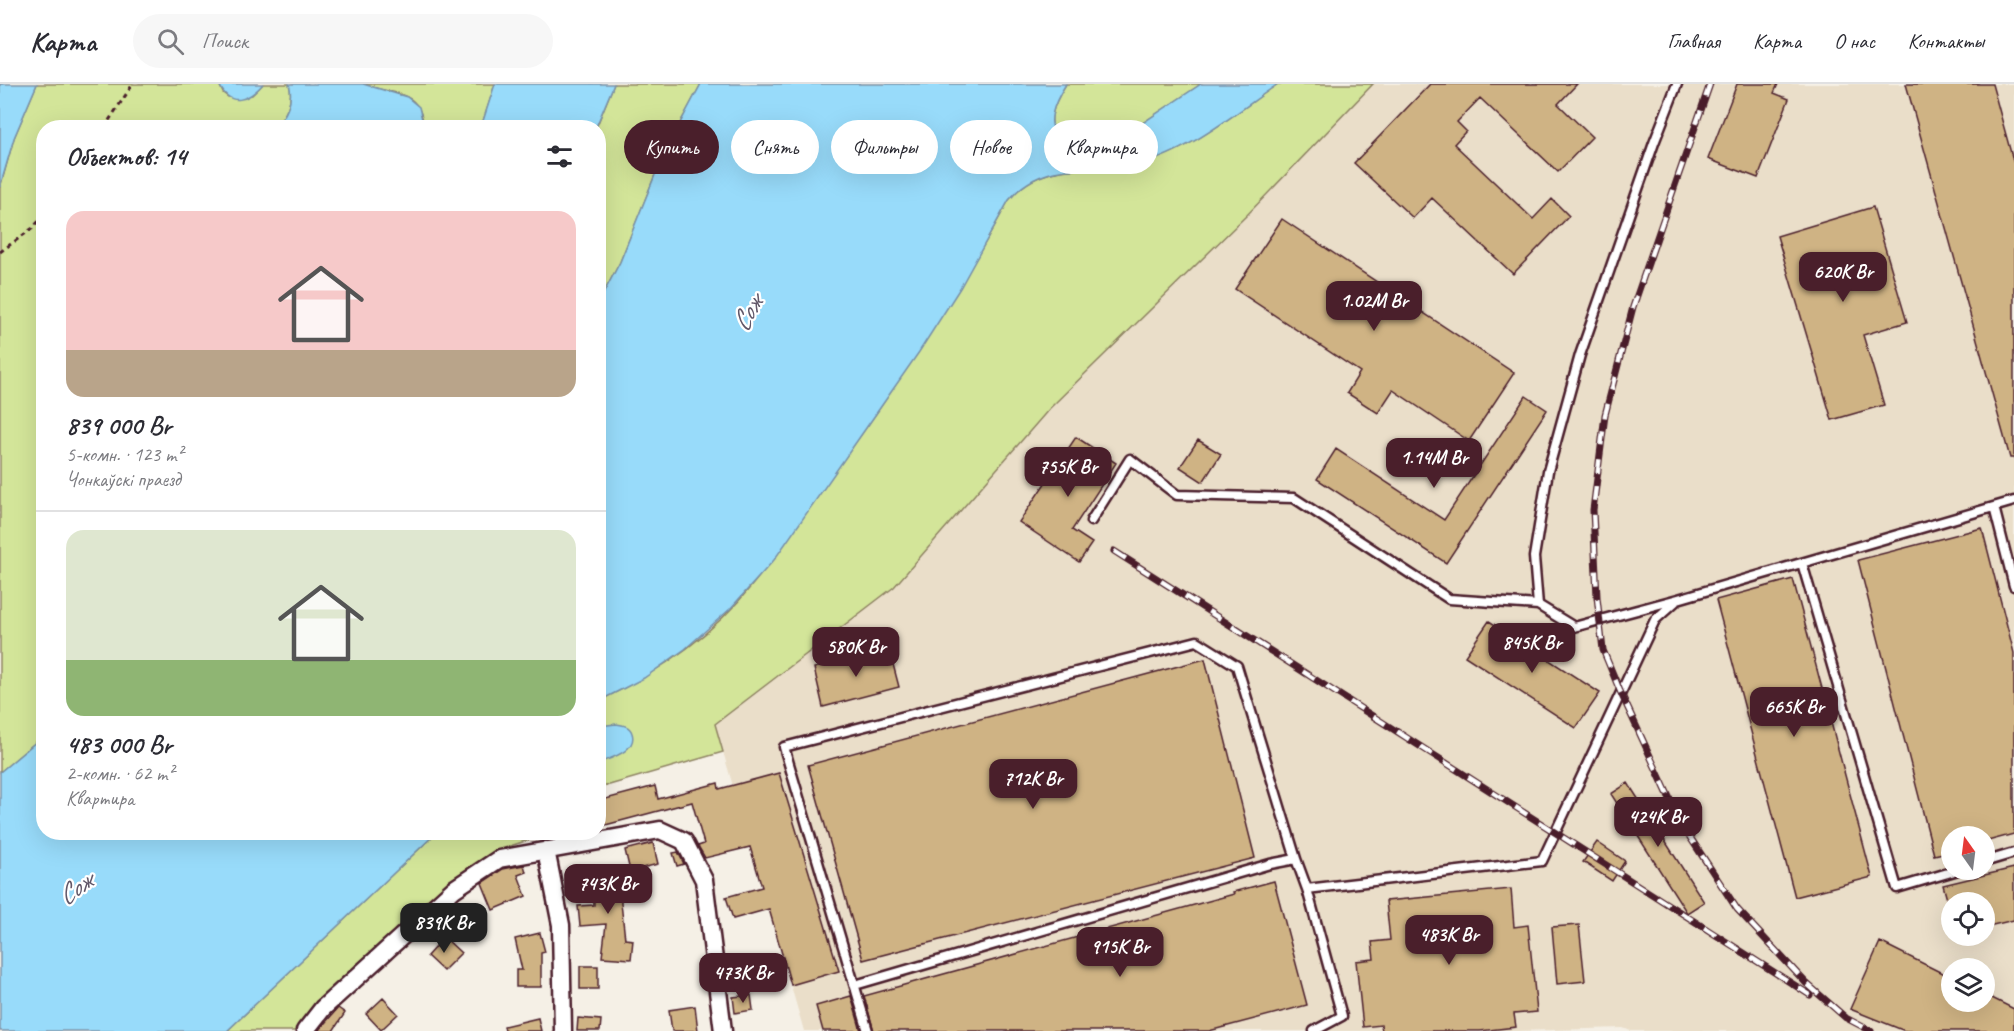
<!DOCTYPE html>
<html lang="ru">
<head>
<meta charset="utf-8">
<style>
	:root { --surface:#fff; --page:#f7f7f7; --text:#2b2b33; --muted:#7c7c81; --line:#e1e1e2; --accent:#4a1f2b }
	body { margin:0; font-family:Caveat,sans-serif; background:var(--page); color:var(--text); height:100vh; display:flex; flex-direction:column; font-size:22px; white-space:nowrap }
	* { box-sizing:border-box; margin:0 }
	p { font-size:20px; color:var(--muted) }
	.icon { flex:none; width:33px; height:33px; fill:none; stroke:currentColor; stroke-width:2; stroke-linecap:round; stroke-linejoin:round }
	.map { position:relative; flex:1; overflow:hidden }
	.panel { position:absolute; left:36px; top:36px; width:570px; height:720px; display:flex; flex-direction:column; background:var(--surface); border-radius:24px; box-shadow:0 6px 24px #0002 }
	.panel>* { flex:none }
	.guide { position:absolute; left:624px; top:36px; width:570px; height:54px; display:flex; gap:12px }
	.needle { width:39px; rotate:346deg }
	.tools { position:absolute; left:1941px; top:742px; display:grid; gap:12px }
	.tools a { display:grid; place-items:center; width:54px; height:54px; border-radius:50%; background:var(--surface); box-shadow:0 6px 24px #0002; font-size:30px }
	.price { position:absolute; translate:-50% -51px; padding:0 14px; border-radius:12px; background:var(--accent); color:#fff; font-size:20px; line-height:39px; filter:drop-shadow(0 2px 3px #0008) }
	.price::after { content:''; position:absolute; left:50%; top:36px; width:18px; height:14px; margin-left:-9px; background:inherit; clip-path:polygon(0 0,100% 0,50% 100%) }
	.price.current { background:#222; color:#fff }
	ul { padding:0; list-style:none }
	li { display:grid; align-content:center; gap:12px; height:318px; padding:0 30px }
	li+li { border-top:2px solid var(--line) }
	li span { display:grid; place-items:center; height:186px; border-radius:18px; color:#555 }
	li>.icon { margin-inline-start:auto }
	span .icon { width:108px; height:108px; fill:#fffc; stroke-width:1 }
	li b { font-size:26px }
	h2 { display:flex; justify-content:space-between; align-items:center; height:72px; padding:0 30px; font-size:26px }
	.pill { padding:0 21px; border-radius:27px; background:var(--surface); box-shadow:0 6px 24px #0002; font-size:21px; line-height:54px }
	.pill.current { background:var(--accent); color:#fff }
	header { display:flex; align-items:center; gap:36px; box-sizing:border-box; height:84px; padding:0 30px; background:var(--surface); border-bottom:2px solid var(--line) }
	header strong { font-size:28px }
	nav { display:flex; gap:33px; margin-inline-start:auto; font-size:21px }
	.search { width:420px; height:54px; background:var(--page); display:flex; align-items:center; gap:15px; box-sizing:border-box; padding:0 21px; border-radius:33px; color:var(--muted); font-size:22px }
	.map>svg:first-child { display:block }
	.built { fill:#eadec9; fill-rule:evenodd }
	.green { fill:#d3e599; stroke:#8e8262; stroke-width:1.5 }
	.water { fill:#98dbfa; stroke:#7990a7; stroke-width:1.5 }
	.building { fill:#cfb384; stroke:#4a1f2b; stroke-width:1.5 }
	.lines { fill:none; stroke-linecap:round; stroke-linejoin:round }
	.service-casing { stroke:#4a1f2b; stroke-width:13 }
	.minor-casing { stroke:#4a1f2b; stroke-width:21 }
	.path { stroke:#4a1f2b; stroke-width:3; stroke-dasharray:4.5 4.5; stroke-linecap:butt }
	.service { stroke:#fff; stroke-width:8 }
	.minor { stroke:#fff; stroke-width:16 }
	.rail-casing { stroke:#4a1f2b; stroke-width:7 }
	.rail { stroke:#fff; stroke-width:4.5; stroke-dasharray:14; stroke-linecap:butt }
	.labels { text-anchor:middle; stroke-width:4.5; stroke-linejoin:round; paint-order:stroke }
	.water-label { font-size:27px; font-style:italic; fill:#615769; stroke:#fff }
</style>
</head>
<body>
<header>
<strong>Карта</strong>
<div class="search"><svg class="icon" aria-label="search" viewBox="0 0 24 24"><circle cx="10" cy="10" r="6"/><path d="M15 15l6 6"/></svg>Поиск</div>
<nav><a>Главная</a><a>Карта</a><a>О нас</a><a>Контакты</a></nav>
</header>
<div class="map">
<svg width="2014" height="947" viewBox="0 0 2014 947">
	<rect width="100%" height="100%" fill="#f5f0e6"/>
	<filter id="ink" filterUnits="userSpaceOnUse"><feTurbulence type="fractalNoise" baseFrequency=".0167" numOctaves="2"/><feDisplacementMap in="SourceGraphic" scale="12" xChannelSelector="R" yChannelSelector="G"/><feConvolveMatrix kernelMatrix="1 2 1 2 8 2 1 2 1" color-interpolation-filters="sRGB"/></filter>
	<g filter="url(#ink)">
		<!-- built -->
		<path class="built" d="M1373 0H2014V947H1631L1623 944 1517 947H804L715 640 894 503 1050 324 1247 131ZM1952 753H1984V786H1952ZM1952 819H1984V852H1952ZM1952 885H1984V918H1952Z"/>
		<!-- green -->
		<path class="green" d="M37 0H219L223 9 228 13 252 11 263 0H289C294 16 286 32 275 43L44 44 43 649 37 657 0 688V104L14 54Z
			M363 0H495L481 44 424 43C419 3 393 12 363 0Z
			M614 0H701L663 71 620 178 599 218 598 44H596Z
			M1066 0H1201L1117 56C1098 63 1080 68 1062 60 1043 41 1054 19 1066 0Z
			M1278 0H1373L1247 131 1050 324 894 503 715 640 723 668 599 704 598 617C656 590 713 551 753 500 784 462 812 420 841 379 903 293 959 209 1009 116 1041 76 1087 88 1132 81 1184 73 1235 29 1278 0Z
			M436 749H544L535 754 507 763 487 774 308 947H227Z"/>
		<!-- water -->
		<path class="water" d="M0 0H37L14 54 0 103Z
			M219 0H263C249 16 230 25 219 0Z
			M289 0H363L407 13 419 23 424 43H275C286 32 294 16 289 0Z
			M495 0H614L596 43H481Z
			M701 0H1066C1054 19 1043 41 1062 60 1080 68 1099 63 1117 56L1201 0H1278C1238 27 1184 72 1136 81 1090 88 1042 75 1009 116L960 204 919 268 774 476 730 525 685 565 644 594 599 617V218L620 178 663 71Z
			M616 640C623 641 630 642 632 649 638 667 610 674 599 679V642Z
			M43 649 44 748 436 749 227 947H0V688L37 657Z"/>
		<!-- building -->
		<path class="building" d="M1430 0H1577L1558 20 1592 53 1558 88 1480 14 1457 38 1466 47 1454 60 1533 135 1552 115 1569 132 1513 190 1432 114 1413 134 1354 79Z
			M1737 0H1778L1774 9 1789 15 1758 94 1708 75Z
			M1906 0H1992L2014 80V374H2010Z
			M1873 123 1907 238 1863 251 1884 321 1832 336 1777 152Z
			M1282 135 1514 289 1469 357 1393 306 1378 329 1347 309 1360 288 1235 205Z
			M1526 312 1547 326 1446 479 1317 395 1336 365 1444 436Z
			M1076 353 1116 379 1072 446 1092 459 1079 478 1019 438Z
			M1198 356 1221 370 1203 398 1180 383Z
			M1982 444 2014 569V750L1984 758V753H1952V767L1934 771 1858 476Z
			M1793 495 1872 793 1795 813 1716 516Z
			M1489 537 1600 609 1576 644 1465 572Z
			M889 565 899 603 823 623 814 584Z
			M1205 575 1255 774 863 876 808 681Z
			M779 689 839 887 791 901 769 825 733 835 726 813 762 803 750 763 705 774 698 762 704 760 692 718 598 743V717L655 702 658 715 718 699 719 705Z
			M1628 699 1704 818 1687 829 1611 710Z
			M1597 758 1625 777 1612 797 1583 778Z
			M653 759 658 780 630 787 625 766Z
			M678 768 684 780 677 782 673 769Z
			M524 781 526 788 518 791 526 812 493 826 482 799 503 785Z
			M2014 784V836L1984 843V819H1948L1943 801Z
			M593 789H621V819L625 855 633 856 631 875 602 873 606 840 580 842 578 822 594 821Z
			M1274 797 1307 921 1209 947H874L864 912 1234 810 1233 808Z
			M1511 805 1514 843 1528 841 1537 928 1514 930 1516 943 1480 947H1382L1381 941 1363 943 1356 877 1374 875 1372 858 1390 856 1386 817Z
			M1579 841 1585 897 1557 900 1552 843Z
			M540 849 545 868 541 869V903H516V886H522L515 855Z
			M444 853 461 869 443 887 427 872Z
			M1880 858 1952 894V918H1984V910L2014 925V947H1905L1850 925Z
			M732 874 738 894 727 897 725 876Z
			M580 882H598V905H580Z
			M751 911 753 926 735 929 733 913Z
			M851 912 861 947H823L816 922Z
			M383 914 398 930 381 946 366 930Z
			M695 922 698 947H672L669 926Z
			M338 924 345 929 333 947H318Z
			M538 934 541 947H505L504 942Z
			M578 934 601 936 600 947H577Z"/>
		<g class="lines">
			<defs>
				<path id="service" d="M1677 0 1654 59 1580 271 1548 387 1534 473 1538 521 1574 543 1678 515 2014 417
					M1994 423 2014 502
					M1091 437 1130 375 1177 411 1294 414 1449 515 1538 521
					M1802 479 1897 804 1958 786
					M1296 775 1307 805
					M1984 778 2014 769
					M855 901 1270 780 1296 775 1237 582 1197 557 784 663 868 947
					M1314 947 1342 932 1307 805 1542 777 1655 536 1676 517"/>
				<path id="minor" d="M546 766 561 841 563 947
					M305 947 323 924 454 805 499 775 660 746 684 757 704 796 723 947"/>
			</defs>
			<!-- service casing -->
			<use href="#service" class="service-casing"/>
			<!-- minor casing -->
			<use href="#minor" class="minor-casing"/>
			<!-- path -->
			<path class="path" d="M104 44 133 0
				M0 168 33 144 44 131"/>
			<!-- service -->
			<use href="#service" class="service"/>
			<!-- minor -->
			<use href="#minor" class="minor"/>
			<defs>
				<path id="rail" d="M1710 0 1633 223 1605 331 1593 426 1597 513 1603 566 1620 607 1682 741 1737 825 1806 899 1846 934 1871 947
					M1114 467 1810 911"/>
			</defs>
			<!-- rail casing -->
			<use href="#rail" class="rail-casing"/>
			<!-- rail -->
			<use href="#rail" class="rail"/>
		</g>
	</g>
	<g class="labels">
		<!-- water labels -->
		<g class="water-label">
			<text transform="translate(747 229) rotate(-61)" y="9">Сож</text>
			<text transform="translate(75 804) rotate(-36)" y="9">Сож</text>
		</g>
	</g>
</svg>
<div class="tools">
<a><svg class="needle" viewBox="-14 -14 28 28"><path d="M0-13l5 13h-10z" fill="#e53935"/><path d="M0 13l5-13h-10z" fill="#7c7c81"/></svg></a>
<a><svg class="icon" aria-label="locate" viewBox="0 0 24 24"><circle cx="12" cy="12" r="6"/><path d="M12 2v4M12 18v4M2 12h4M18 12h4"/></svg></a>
<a><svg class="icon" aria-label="layers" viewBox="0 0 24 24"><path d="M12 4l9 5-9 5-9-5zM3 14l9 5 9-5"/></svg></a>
</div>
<b class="price" style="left:1843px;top:219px">620K Br</b>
<b class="price" style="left:1374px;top:248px">1.02M Br</b>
<b class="price" style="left:1434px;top:405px">1.14M Br</b>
<b class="price" style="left:1068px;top:414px">755K Br</b>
<b class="price" style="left:1532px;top:590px">845K Br</b>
<b class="price" style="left:856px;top:594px">580K Br</b>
<b class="price" style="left:1794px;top:654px">665K Br</b>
<b class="price" style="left:1033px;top:726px">712K Br</b>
<b class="price" style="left:1658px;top:764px">424K Br</b>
<b class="price" style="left:608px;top:831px">743K Br</b>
<b class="price current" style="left:444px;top:870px">839K Br</b>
<b class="price" style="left:1449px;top:882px">483K Br</b>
<b class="price" style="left:1120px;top:894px">915K Br</b>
<b class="price" style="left:743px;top:920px">473K Br</b>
<div class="guide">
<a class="pill current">Купить</a>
<a class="pill">Снять</a>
<a class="pill">Фильтры</a>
<a class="pill">Новое</a>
<a class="pill">Квартира</a>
</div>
<section class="panel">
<h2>Объектов: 14<svg class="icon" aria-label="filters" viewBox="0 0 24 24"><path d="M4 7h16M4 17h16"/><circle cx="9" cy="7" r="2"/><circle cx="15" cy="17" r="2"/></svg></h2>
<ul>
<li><span style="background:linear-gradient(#f6c9c9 75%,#b9a48a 0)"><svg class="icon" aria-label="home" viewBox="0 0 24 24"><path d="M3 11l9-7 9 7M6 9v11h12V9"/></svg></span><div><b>839 000 Br</b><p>5-комн. · 123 m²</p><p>Чонкаўскі праезд</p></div></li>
<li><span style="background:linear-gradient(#dfe7d0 70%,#8fb573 0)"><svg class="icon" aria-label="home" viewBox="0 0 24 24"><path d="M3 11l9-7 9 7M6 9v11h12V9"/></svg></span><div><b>483 000 Br</b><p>2-комн. · 62 m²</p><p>Квартира</p></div></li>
</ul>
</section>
</div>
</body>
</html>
